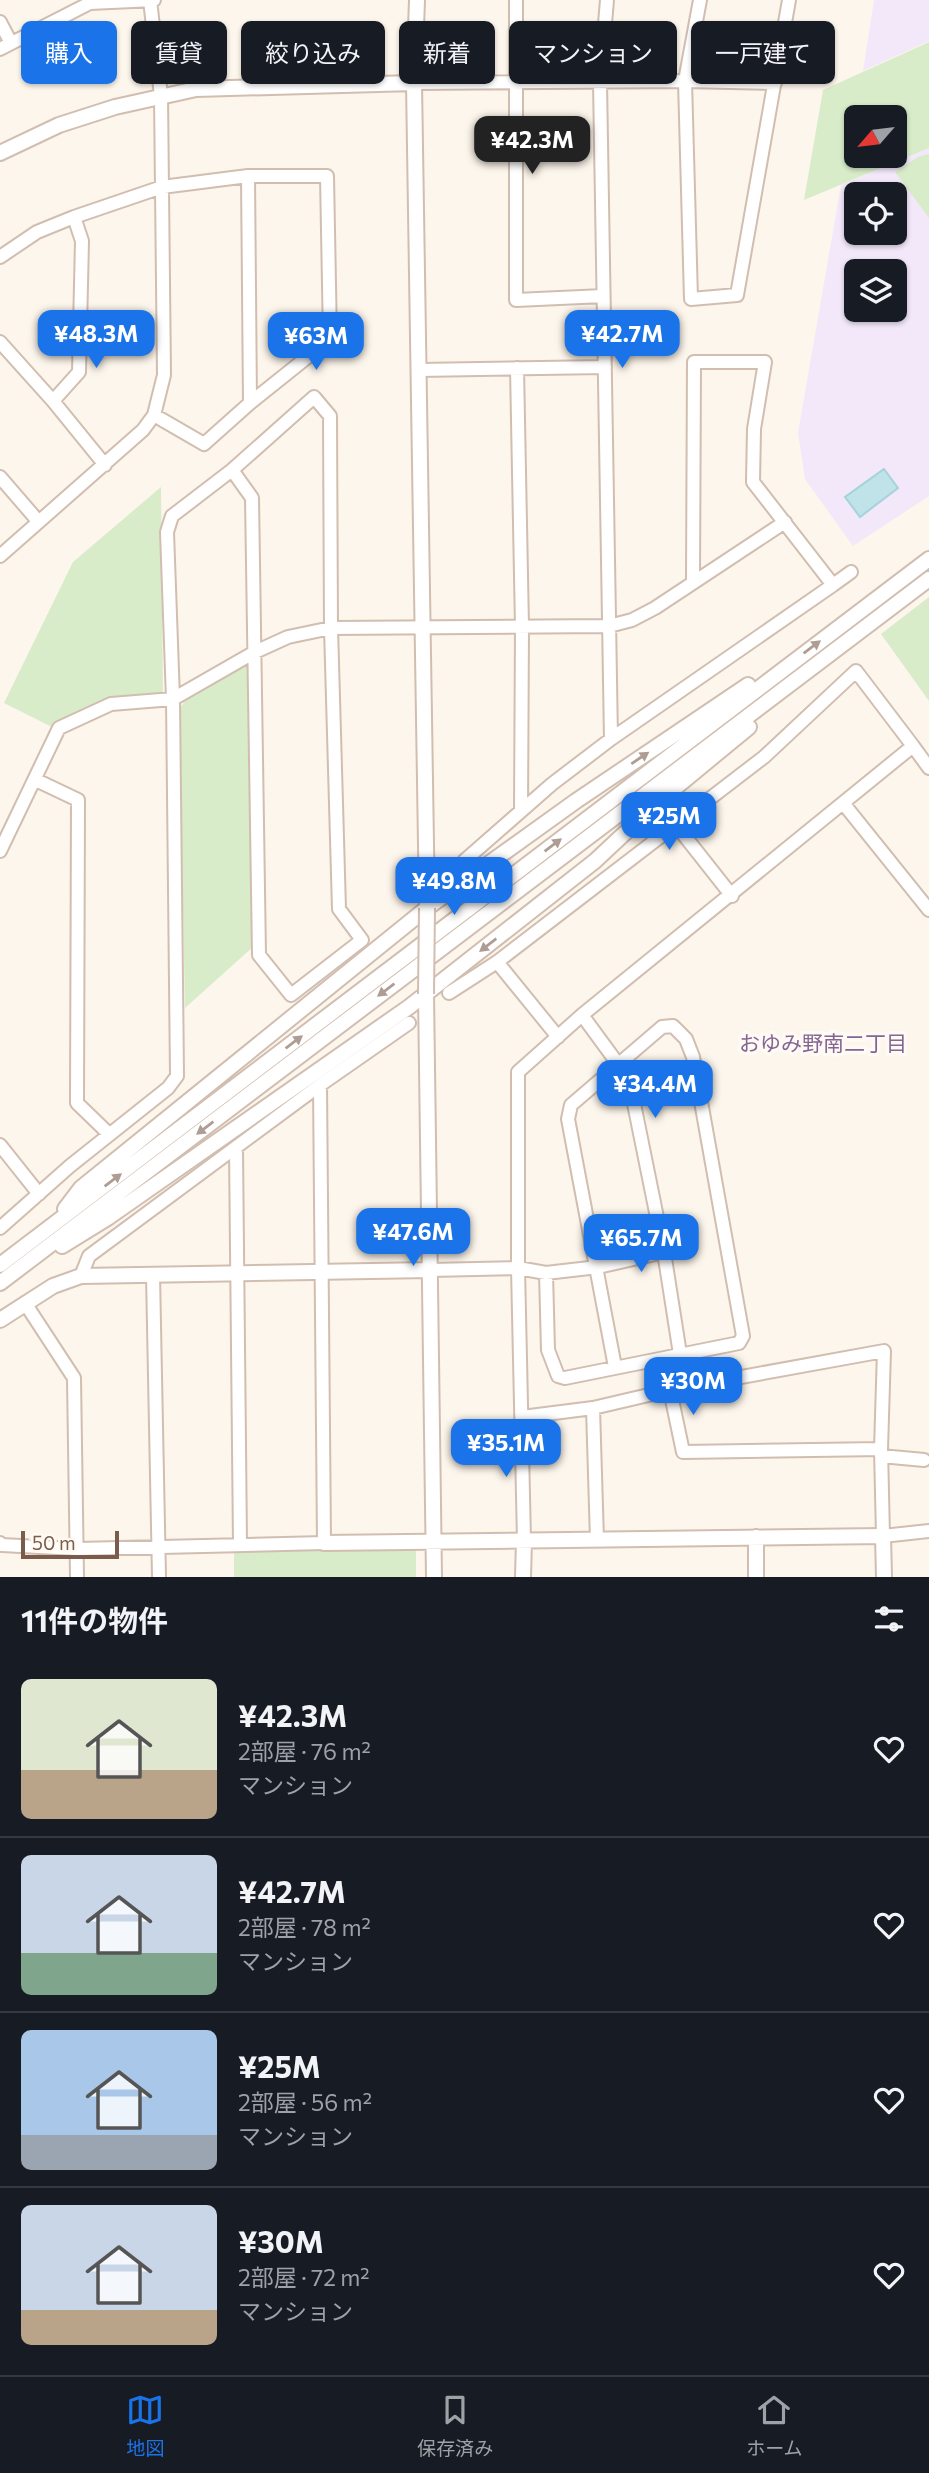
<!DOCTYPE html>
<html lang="ja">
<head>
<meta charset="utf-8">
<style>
	:root { --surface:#171b24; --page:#20242c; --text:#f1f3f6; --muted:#9ea1a6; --line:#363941; --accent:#1a73e8 }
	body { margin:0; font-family:Commissioner,"Noto Sans JP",sans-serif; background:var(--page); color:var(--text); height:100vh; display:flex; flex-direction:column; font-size:26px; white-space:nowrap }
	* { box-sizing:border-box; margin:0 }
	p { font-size:23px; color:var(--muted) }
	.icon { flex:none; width:38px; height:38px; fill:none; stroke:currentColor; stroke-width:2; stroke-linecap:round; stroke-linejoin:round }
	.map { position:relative; height:1577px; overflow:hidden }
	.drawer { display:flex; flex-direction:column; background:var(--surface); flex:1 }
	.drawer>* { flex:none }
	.hud { position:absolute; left:21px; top:21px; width:887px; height:63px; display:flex; gap:14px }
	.needle { width:46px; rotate:242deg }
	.fabs { position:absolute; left:844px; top:105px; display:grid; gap:14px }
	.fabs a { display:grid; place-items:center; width:63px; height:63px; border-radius:10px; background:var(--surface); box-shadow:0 2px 5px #0004; font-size:35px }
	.scale { position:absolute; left:21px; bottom:18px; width:98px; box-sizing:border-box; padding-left:7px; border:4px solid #7a5c4d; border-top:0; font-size:19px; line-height:24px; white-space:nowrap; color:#7a5c4d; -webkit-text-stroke:5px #fffaf3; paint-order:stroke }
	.price { position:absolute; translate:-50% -60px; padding:0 16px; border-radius:14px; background:var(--accent); color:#fff; font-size:23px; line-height:46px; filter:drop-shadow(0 2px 4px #0008) }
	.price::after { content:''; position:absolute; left:50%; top:42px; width:21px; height:16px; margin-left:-10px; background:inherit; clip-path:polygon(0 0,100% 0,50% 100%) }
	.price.active { background:#222; color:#fff }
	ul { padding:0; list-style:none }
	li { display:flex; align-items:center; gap:21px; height:175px; padding:0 21px }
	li+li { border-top:2px solid var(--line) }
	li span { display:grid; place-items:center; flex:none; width:196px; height:140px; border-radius:10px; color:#555 }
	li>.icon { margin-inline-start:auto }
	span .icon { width:84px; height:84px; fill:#fffc; stroke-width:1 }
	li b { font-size:30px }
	h2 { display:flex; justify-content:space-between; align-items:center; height:84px; padding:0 21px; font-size:30px }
	.chip { padding:0 24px; border-radius:10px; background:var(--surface); box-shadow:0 2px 5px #0004; font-size:24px; line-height:63px }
	.chip.active { background:var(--accent); color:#fff }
	.tab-bar { display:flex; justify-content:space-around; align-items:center; height:98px; border-top:2px solid var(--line); background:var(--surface); font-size:19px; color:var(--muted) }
	.tab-bar a { display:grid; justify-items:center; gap:4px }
	.tab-bar .active { color:var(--accent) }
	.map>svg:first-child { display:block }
	.education { fill:#f3e8fa; fill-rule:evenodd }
	.green { fill:#d8ecc9; fill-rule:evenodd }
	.water { fill:#bfe3e8; stroke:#a5d3da; stroke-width:2 }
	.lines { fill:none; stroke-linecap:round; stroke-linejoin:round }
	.minor-casing { stroke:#d1beb0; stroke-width:16 }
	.tertiary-casing { stroke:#d1beb0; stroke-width:18 }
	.minor { stroke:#fff; stroke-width:12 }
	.tertiary { stroke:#fff; stroke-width:14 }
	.tertiary-bridge-casing { stroke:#d1beb0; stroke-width:18; stroke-linecap:butt }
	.tertiary-bridge { stroke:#fff; stroke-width:14 }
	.oneway { fill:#af9d94 }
	.labels { text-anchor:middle; stroke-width:7; stroke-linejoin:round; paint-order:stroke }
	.neighbourhood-label { font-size:21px; fill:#846695; stroke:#fffaf3 }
</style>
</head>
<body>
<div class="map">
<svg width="929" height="1577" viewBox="0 0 929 1577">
	<rect width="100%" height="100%" fill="#fdf6ec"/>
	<!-- education -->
	<path class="education" d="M874 0H929V41L863 71Z
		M929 148V496L853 546 805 479 798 433 841 185ZM856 194H894V233H856ZM856 271H894V310H856Z"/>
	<!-- green -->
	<path class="green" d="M929 42V148L804 200 823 90ZM894 117V156H856V117Z
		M929 154V218L895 172 918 157Z
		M161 487 163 696 119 698 54 728 4 703 73 562Z
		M929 597V701L881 634Z
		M253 662 254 946 185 1008 179 709 185 701Z
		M234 1548H416V1577H234Z"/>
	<!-- water -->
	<path class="water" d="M884 469 898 488 860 517 845 497Z"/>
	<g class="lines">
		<defs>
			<path id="minor" d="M516 0V300L603 296
				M607 0 600 82 611 739
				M700 0 685 81 691 299 737 295 789 0
				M0 22 11 43
				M0 49 90 3 154 0
				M414 83 685 81 775 83
				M248 176 250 403
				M0 257 37 232 74 217 162 187 248 176H327L330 339 250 403 204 444 154 415
				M0 342 53 401 79 372 82 241 74 217
				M517 368 522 627 521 810
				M419 370 605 367
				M53 401 105 465
				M0 477 38 521
				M0 556 143 430 154 415 164 375 161 96 150 0
				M833 585 851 572
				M913 746 929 768
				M36 780 78 800 77 1103 109 1134
				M843 803 929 910
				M676 825 732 896
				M0 851 59 728 111 704 173 699 167 532 172 516 232 470 314 397 330 416 331 628 339 909 362 940 291 995 259 955 252 498 232 470
				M464 861 552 784 611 739 833 585 753 482 754 429 765 362H694L693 581
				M497 962 558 1037
				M449 993 497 962 764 757 856 671 913 746 582 1015 518 1072V1268L524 1541
				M582 1015 629 1079 664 1252
				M0 1145 39 1194
				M236 1149 240 1544
				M0 1228 70 1166 168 1088 177 1076 173 699 255 652 288 637 331 628 609 626 632 620 655 608 785 522
				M430 1270 518 1268 546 1273 598 1267 664 1252 680 1354
				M546 1273 548 1350 558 1376 565 1378 739 1343 743 1336 693 1057 686 1039 673 1026 662 1027 571 1105 568 1119 615 1367
				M153 1275 159 1577
				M81 1276 89 1256 320 1085 409 1023
				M25 1303 74 1378 77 1577
				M670 1390 683 1452 881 1449
				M593 1408 597 1540
				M522 1417 593 1408 670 1390 884 1351 881 1449 883 1536 929 1531
				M881 1456 924 1460
				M0 1543 2 1545 77 1549 324 1543 320 1085"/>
			<path id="tertiary" d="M417 0 414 83 427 908
				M0 153 59 125 115 107 196 89 414 83
				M426 994 434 1577
				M65 1209 81 1188 427 908 576 801 748 685
				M62 1246 109 1217 409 1007 595 861 658 802 749 727
				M0 1265 929 559
				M0 1283 929 579
				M0 1320 53 1286 81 1276 430 1270
				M756 1537V1577
				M324 1543 883 1536 884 1577
				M523 1577 524 1541"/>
		</defs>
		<!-- minor casing -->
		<use href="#minor" class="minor-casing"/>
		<!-- tertiary casing -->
		<use href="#tertiary" class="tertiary-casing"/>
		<!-- minor -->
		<use href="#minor" class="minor"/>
		<!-- tertiary -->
		<use href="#tertiary" class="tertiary"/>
		<defs>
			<path id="tertiary-bridge" d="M426 994 427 908"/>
		</defs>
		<!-- tertiary-bridge casing -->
		<use href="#tertiary-bridge" class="tertiary-bridge-casing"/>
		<!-- tertiary-bridge -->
		<use href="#tertiary-bridge" class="tertiary-bridge"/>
	</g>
	<!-- one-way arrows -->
	<defs><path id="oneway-solid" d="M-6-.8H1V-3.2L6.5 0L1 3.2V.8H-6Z" transform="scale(1.75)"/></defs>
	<g class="oneway">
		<use href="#oneway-solid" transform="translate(812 647) rotate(-37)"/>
		<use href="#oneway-solid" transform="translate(640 758) rotate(-34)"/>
		<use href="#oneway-solid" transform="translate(553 845) rotate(-37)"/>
		<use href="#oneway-solid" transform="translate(488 945) rotate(142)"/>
		<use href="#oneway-solid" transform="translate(386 990) rotate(143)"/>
		<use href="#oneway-solid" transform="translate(294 1042) rotate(-37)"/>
		<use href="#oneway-solid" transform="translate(205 1128) rotate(143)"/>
		<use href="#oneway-solid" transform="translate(113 1180) rotate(-37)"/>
	</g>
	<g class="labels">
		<!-- neighbourhood labels -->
		<g class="neighbourhood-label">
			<text x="823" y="1051">おゆみ野南二丁目</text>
		</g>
	</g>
</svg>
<div class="fabs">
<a><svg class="needle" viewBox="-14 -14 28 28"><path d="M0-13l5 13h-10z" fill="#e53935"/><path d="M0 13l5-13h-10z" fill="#9ea1a6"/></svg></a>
<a><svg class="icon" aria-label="locate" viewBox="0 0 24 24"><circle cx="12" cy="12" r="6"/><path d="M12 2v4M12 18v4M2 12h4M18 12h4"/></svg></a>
<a><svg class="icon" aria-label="layers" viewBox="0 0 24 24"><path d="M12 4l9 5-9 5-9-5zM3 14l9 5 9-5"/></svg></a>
</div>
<div class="scale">50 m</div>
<b class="price active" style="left:532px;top:176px">¥42.3M</b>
<b class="price" style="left:96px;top:370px">¥48.3M</b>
<b class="price" style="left:622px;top:370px">¥42.7M</b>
<b class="price" style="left:316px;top:372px">¥63M</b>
<b class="price" style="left:669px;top:852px">¥25M</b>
<b class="price" style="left:454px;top:917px">¥49.8M</b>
<b class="price" style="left:655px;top:1120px">¥34.4M</b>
<b class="price" style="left:413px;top:1268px">¥47.6M</b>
<b class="price" style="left:641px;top:1274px">¥65.7M</b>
<b class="price" style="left:693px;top:1417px">¥30M</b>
<b class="price" style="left:506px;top:1479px">¥35.1M</b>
<div class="hud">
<a class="chip active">購入</a>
<a class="chip">賃貸</a>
<a class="chip">絞り込み</a>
<a class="chip">新着</a>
<a class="chip">マンション</a>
<a class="chip">一戸建て</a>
</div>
</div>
<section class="drawer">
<h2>11件の物件<svg class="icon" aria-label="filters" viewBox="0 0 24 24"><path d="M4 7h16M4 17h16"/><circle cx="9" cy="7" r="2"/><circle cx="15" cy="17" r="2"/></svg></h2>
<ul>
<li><span style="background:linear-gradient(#dfe7d0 65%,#b9a48a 0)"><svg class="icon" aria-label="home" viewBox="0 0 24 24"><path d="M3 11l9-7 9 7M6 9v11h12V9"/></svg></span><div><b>¥42.3M</b><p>2部屋 · 76 m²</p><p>マンション</p></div><svg class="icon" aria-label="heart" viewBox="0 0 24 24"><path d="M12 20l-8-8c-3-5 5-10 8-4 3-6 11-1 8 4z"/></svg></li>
<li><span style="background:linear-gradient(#c9d6e8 70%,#7fa58c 0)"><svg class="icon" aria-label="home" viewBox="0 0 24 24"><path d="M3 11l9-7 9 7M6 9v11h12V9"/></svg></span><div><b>¥42.7M</b><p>2部屋 · 78 m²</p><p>マンション</p></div><svg class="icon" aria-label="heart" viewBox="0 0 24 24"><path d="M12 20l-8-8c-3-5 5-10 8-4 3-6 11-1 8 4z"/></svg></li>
<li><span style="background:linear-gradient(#a9c7e8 75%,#9aa5b1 0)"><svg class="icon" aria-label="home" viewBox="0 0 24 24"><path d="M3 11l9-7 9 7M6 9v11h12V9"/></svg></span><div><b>¥25M</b><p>2部屋 · 56 m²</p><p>マンション</p></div><svg class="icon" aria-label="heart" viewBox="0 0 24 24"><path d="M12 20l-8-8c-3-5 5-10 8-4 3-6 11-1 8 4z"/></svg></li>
<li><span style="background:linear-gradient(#c9d6e8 75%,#b9a48a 0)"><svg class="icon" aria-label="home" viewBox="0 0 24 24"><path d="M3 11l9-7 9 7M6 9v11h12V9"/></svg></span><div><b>¥30M</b><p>2部屋 · 72 m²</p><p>マンション</p></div><svg class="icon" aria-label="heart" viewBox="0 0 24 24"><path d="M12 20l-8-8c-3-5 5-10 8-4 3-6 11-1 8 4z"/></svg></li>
</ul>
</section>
<nav class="tab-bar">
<a class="active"><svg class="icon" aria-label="map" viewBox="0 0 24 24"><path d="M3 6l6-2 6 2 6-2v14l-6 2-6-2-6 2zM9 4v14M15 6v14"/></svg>地図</a>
<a><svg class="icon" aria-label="saved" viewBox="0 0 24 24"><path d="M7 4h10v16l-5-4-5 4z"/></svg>保存済み</a>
<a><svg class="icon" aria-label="home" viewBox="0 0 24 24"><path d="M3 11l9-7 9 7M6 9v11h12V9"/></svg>ホーム</a>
</nav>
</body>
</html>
